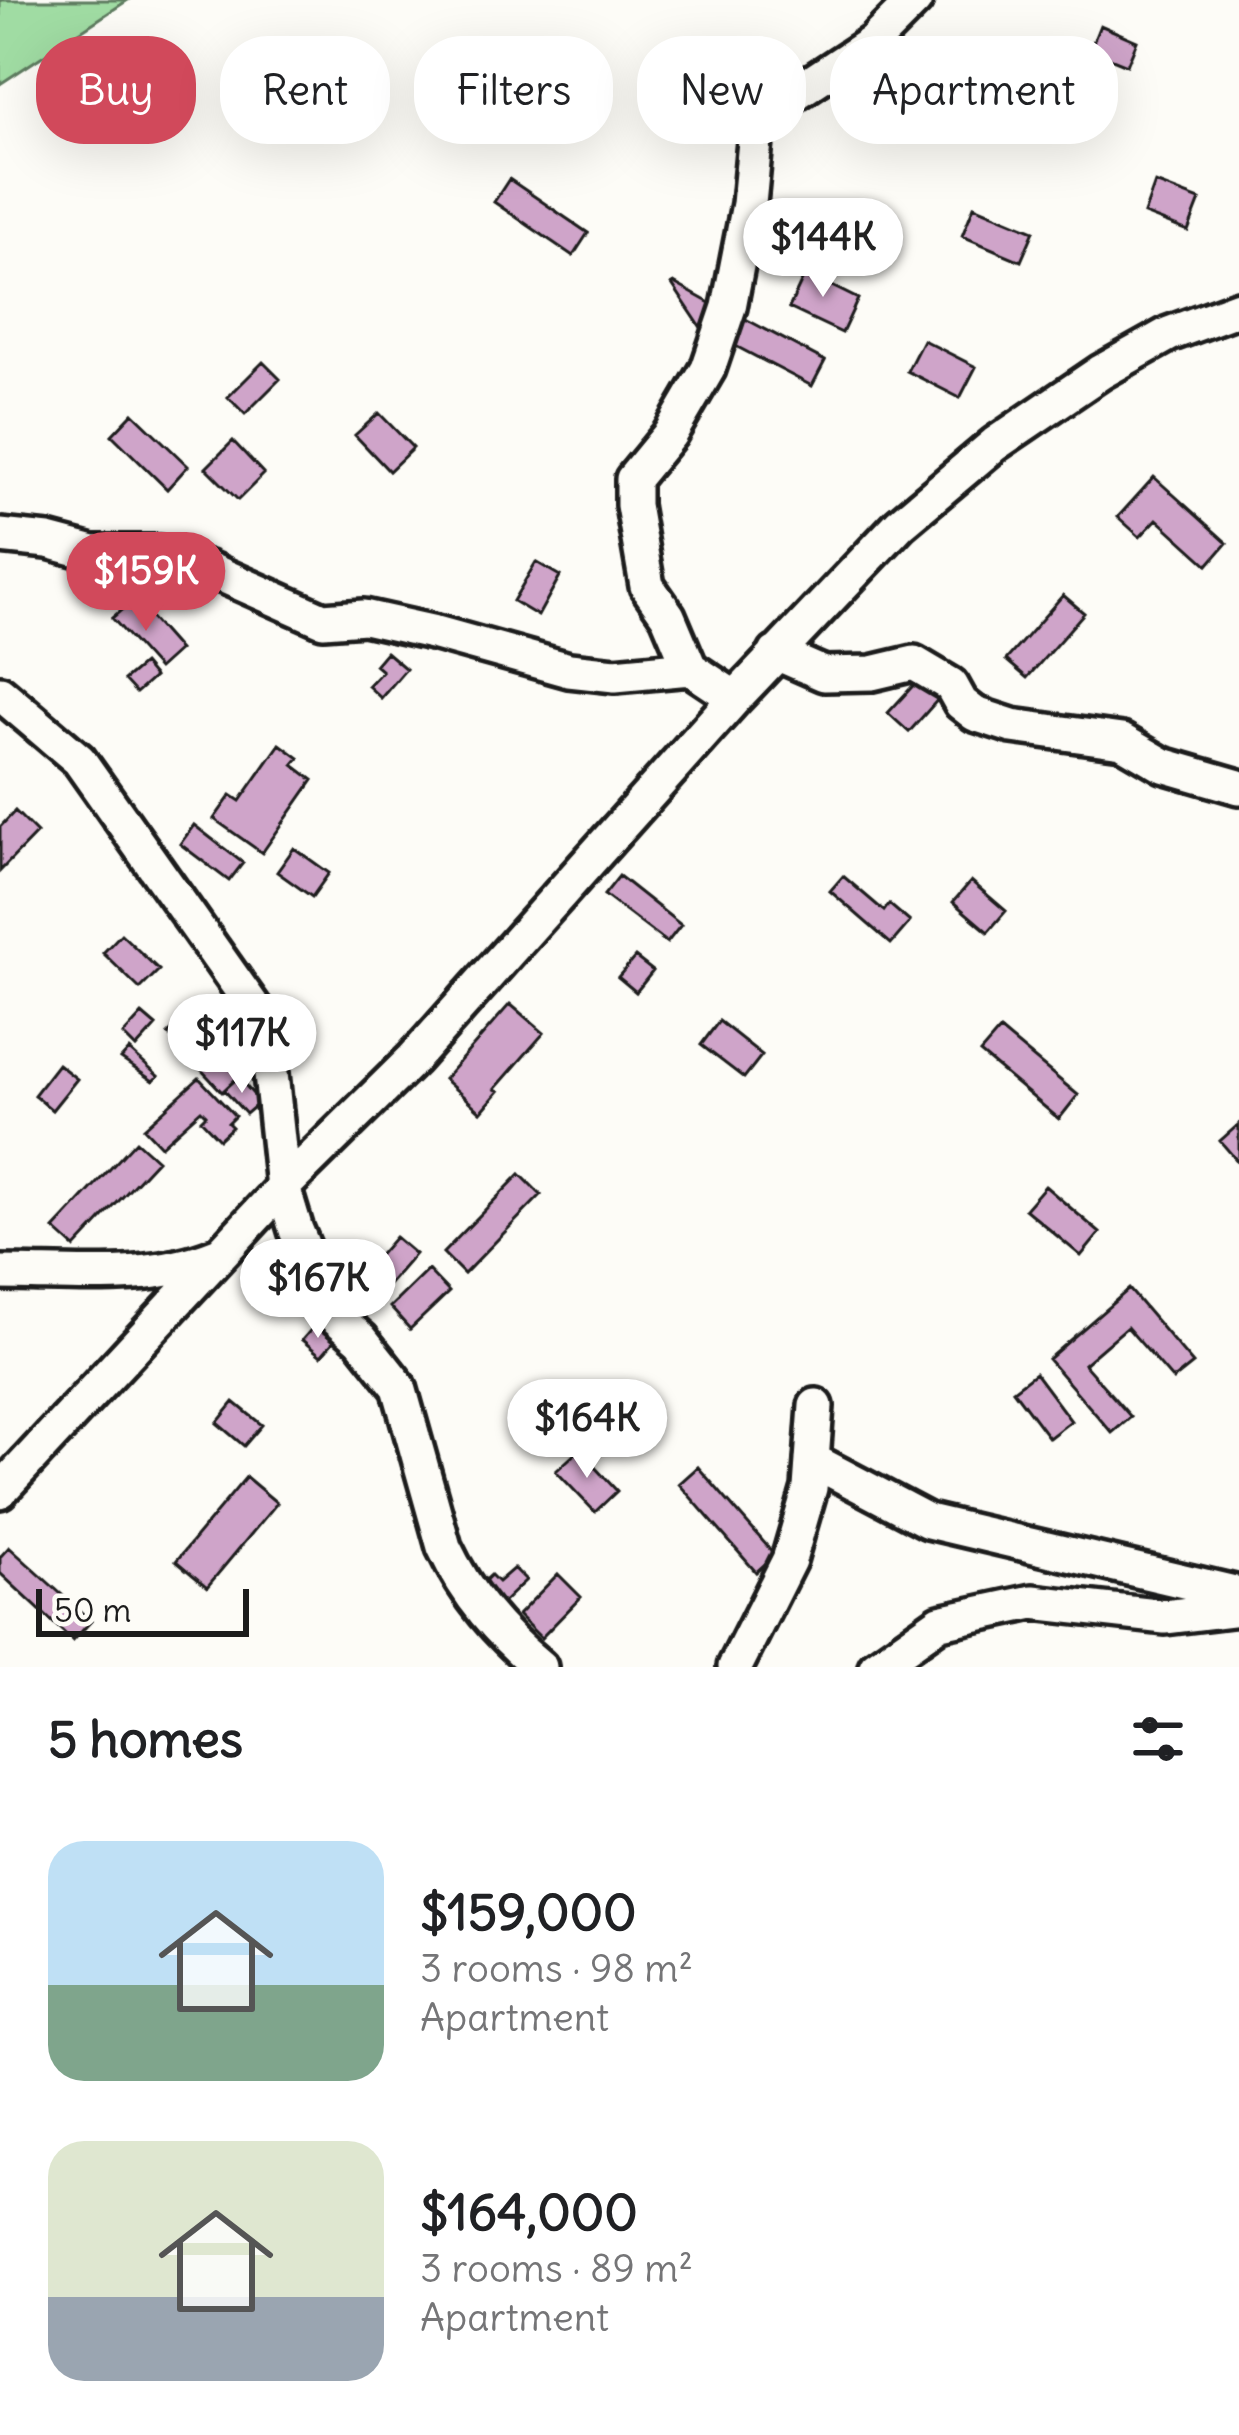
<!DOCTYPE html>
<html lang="en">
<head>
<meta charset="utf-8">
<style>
	:root { --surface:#fff; --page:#f2f2f2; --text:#202124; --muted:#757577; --accent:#d1495b }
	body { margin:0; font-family:Delius,sans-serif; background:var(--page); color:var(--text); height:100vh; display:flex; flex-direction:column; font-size:45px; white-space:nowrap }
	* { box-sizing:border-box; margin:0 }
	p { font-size:39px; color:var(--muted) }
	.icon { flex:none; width:66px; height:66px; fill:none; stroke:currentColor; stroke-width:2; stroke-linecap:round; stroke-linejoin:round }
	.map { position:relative; height:1667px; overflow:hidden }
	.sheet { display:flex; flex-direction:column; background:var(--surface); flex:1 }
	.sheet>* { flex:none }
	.top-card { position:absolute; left:36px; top:36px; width:1167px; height:108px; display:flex; gap:24px }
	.scale { position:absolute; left:36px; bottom:30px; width:213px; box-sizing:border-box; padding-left:12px; border:6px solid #1c1c1c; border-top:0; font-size:33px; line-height:42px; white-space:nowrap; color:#1c1c1c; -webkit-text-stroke:9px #fdfcf7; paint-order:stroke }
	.price { position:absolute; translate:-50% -102px; padding:0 27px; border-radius:42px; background:#fff; color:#222; font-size:39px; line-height:78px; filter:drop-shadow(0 3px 6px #0008) }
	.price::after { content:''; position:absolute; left:50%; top:72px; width:36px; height:27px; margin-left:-18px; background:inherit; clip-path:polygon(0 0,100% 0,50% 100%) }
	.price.on { background:var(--accent); color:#fff }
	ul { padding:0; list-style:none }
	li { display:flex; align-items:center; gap:36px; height:300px; padding:0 48px }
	li span { display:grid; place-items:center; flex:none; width:336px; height:240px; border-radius:36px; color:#555 }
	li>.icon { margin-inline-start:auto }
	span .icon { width:144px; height:144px; fill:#fffc; stroke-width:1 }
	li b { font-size:51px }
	h2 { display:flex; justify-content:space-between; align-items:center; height:144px; padding:0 48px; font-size:51px }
	.chip { padding:0 42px; border-radius:48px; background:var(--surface); box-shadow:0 12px 48px #0002; font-size:42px; line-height:108px }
	.chip.on { background:var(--accent); color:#fff }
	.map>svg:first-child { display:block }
	.green { fill:#a0dca3; stroke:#5e7c60; stroke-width:3 }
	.building { fill:#cfa4c9; stroke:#1c1c1c; stroke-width:3 }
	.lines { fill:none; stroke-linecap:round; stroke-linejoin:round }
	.street-casing { stroke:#1c1c1c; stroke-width:42 }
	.street { stroke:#fdfcf7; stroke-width:33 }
</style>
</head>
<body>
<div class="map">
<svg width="1239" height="1667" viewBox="0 0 1239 1667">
	<rect width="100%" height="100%" fill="#fdfcf7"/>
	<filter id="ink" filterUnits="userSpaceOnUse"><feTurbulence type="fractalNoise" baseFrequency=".00833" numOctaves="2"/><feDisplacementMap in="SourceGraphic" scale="24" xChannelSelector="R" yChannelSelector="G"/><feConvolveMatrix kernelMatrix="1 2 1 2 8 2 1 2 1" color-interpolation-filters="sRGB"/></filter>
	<g filter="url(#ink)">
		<!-- green -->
		<path class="green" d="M0 0H128L0 84Z"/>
		<!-- building -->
		<path class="building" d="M1100 25 1137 41 1127 65 1090 50Z
			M509 179 588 233 573 256 494 202Z
			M1155 183 1200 200 1188 231 1144 214Z
			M974 206 1034 231 1021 261 962 236Z
			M810 263 833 274 828 284 858 299 842 333 789 308Z
			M674 283 717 307 704 332 672 284Z
			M738 315 825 361 812 386 724 340Z
			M923 340 976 367 960 398 907 371Z
			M263 362 280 379 245 414 228 397Z
			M133 413 188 466 167 489 112 435Z
			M379 413 413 448 389 471 355 435Z
			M233 441 264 474 238 500 206 468Z
			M1154 477 1227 543 1208 565 1157 519 1140 537 1118 517Z
			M536 562 560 576 538 616 513 601Z
			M1063 595 1084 613 1027 678 1006 660Z
			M134 599 179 650 158 669 112 618Z
			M386 652 406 669 381 698 368 686 382 671 375 665Z
			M143 664 154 677 136 693 124 680Z
			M920 678 941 696 909 732 888 713Z
			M280 744 299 758 293 765 313 780 262 853 214 819 231 795 240 801Z
			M15 811 37 833 0 871V827Z
			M194 825 243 863 229 881 180 844Z
			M294 848 329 873 312 897 277 872Z
			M619 876 681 925 667 943 604 895Z
			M843 876 884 911 889 904 910 922 891 944 830 891Z
			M971 881 1006 911 988 932 953 902Z
			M121 934 159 970 140 989 103 953Z
			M635 957 653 971 636 992 618 977Z
			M510 1004 544 1033 495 1089 499 1091 481 1112 444 1079Z
			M142 1014 156 1026 136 1048 123 1035Z
			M188 1015 242 1074 222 1092 168 1034Z
			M719 1021 762 1055 744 1078 701 1045Z
			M1000 1030 1078 1095 1059 1119 980 1053Z
			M129 1050 158 1076 153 1081 121 1059Z
			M58 1064 77 1079 52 1110 34 1095Z
			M238 1077 260 1102 246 1114 224 1090Z
			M199 1078 235 1116 228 1123 232 1127 219 1139 201 1120 206 1115 201 1110 161 1146 144 1128Z
			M1239 1124V1163L1220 1141Z
			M136 1141 157 1160 75 1248 54 1229Z
			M520 1174 541 1195 464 1274 443 1253Z
			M1045 1186 1100 1233 1081 1256 1025 1209Z
			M395 1237 415 1254 356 1322 336 1305Z
			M428 1270 449 1292 410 1329 390 1307Z
			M1129 1289 1193 1364 1173 1380 1127 1327 1084 1364 1131 1417 1112 1433 1048 1359Z
			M315 1325 334 1341 321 1356 302 1340Z
			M1035 1373 1071 1421 1049 1438 1013 1390Z
			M234 1402 262 1425 244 1446 217 1423Z
			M579 1450 617 1491 595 1512 556 1471Z
			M698 1467 775 1555 756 1572 679 1484Z
			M246 1477 277 1503 207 1587 176 1561Z
			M9 1547 91 1621 73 1641 0 1573V1557Z
			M514 1568 526 1580 498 1607 478 1587 491 1575 498 1582Z
			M558 1574 581 1597 541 1638 518 1615Z"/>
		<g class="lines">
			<defs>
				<path id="street" d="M0 536 48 541 93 553H158L206 568 323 620 364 617 436 633 569 670 615 675 690 668
					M776 653 824 674 872 673 914 663 951 685 961 703 975 714 1012 726 1122 741 1163 765 1239 787
					M0 693 79 760 254 1008 267 1036 283 1187 296 1230 331 1313 361 1339 399 1387 444 1547C467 1596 499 1633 540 1667
					M735 698 690 668 668 616 647 586 633 505V479L670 434 708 369 729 307 749 204 756 131 779 104 873 42 915 0
					M0 1273C73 1273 149 1283 217 1255
					M812 1460 928 1521 1239 1594
					M0 1491 283 1187 413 1059 735 698 900 524 995 444 1101 372 1169 334 1239 308
					M735 1667 789 1560 810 1488 816 1406
					M876 1667 940 1622 1033 1602 1165 1617 1239 1608"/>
			</defs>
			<!-- street casing -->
			<use href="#street" class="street-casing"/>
			<!-- street -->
			<use href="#street" class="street"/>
		</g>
	</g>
</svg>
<div class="scale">50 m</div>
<b class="price" style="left:823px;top:300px">$144K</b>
<b class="price on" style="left:146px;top:634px">$159K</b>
<b class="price" style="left:242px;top:1096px">$117K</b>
<b class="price" style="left:318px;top:1341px">$167K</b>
<b class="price" style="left:587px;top:1481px">$164K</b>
<div class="top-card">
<a class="chip on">Buy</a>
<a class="chip">Rent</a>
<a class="chip">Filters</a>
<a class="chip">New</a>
<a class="chip">Apartment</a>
</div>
</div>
<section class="sheet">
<h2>5 homes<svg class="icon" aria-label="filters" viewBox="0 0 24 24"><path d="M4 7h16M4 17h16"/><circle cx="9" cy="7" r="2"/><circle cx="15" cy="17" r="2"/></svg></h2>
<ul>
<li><span style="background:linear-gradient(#bfe0f5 60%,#7fa58c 0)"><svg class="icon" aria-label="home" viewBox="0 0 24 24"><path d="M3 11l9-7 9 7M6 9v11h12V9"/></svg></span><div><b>$159,000</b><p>3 rooms · 98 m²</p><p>Apartment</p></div></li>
<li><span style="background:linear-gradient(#dfe7d0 65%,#9aa5b1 0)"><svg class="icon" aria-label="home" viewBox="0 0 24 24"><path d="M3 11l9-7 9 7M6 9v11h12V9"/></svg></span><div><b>$164,000</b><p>3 rooms · 89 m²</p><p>Apartment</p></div></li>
</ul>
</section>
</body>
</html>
